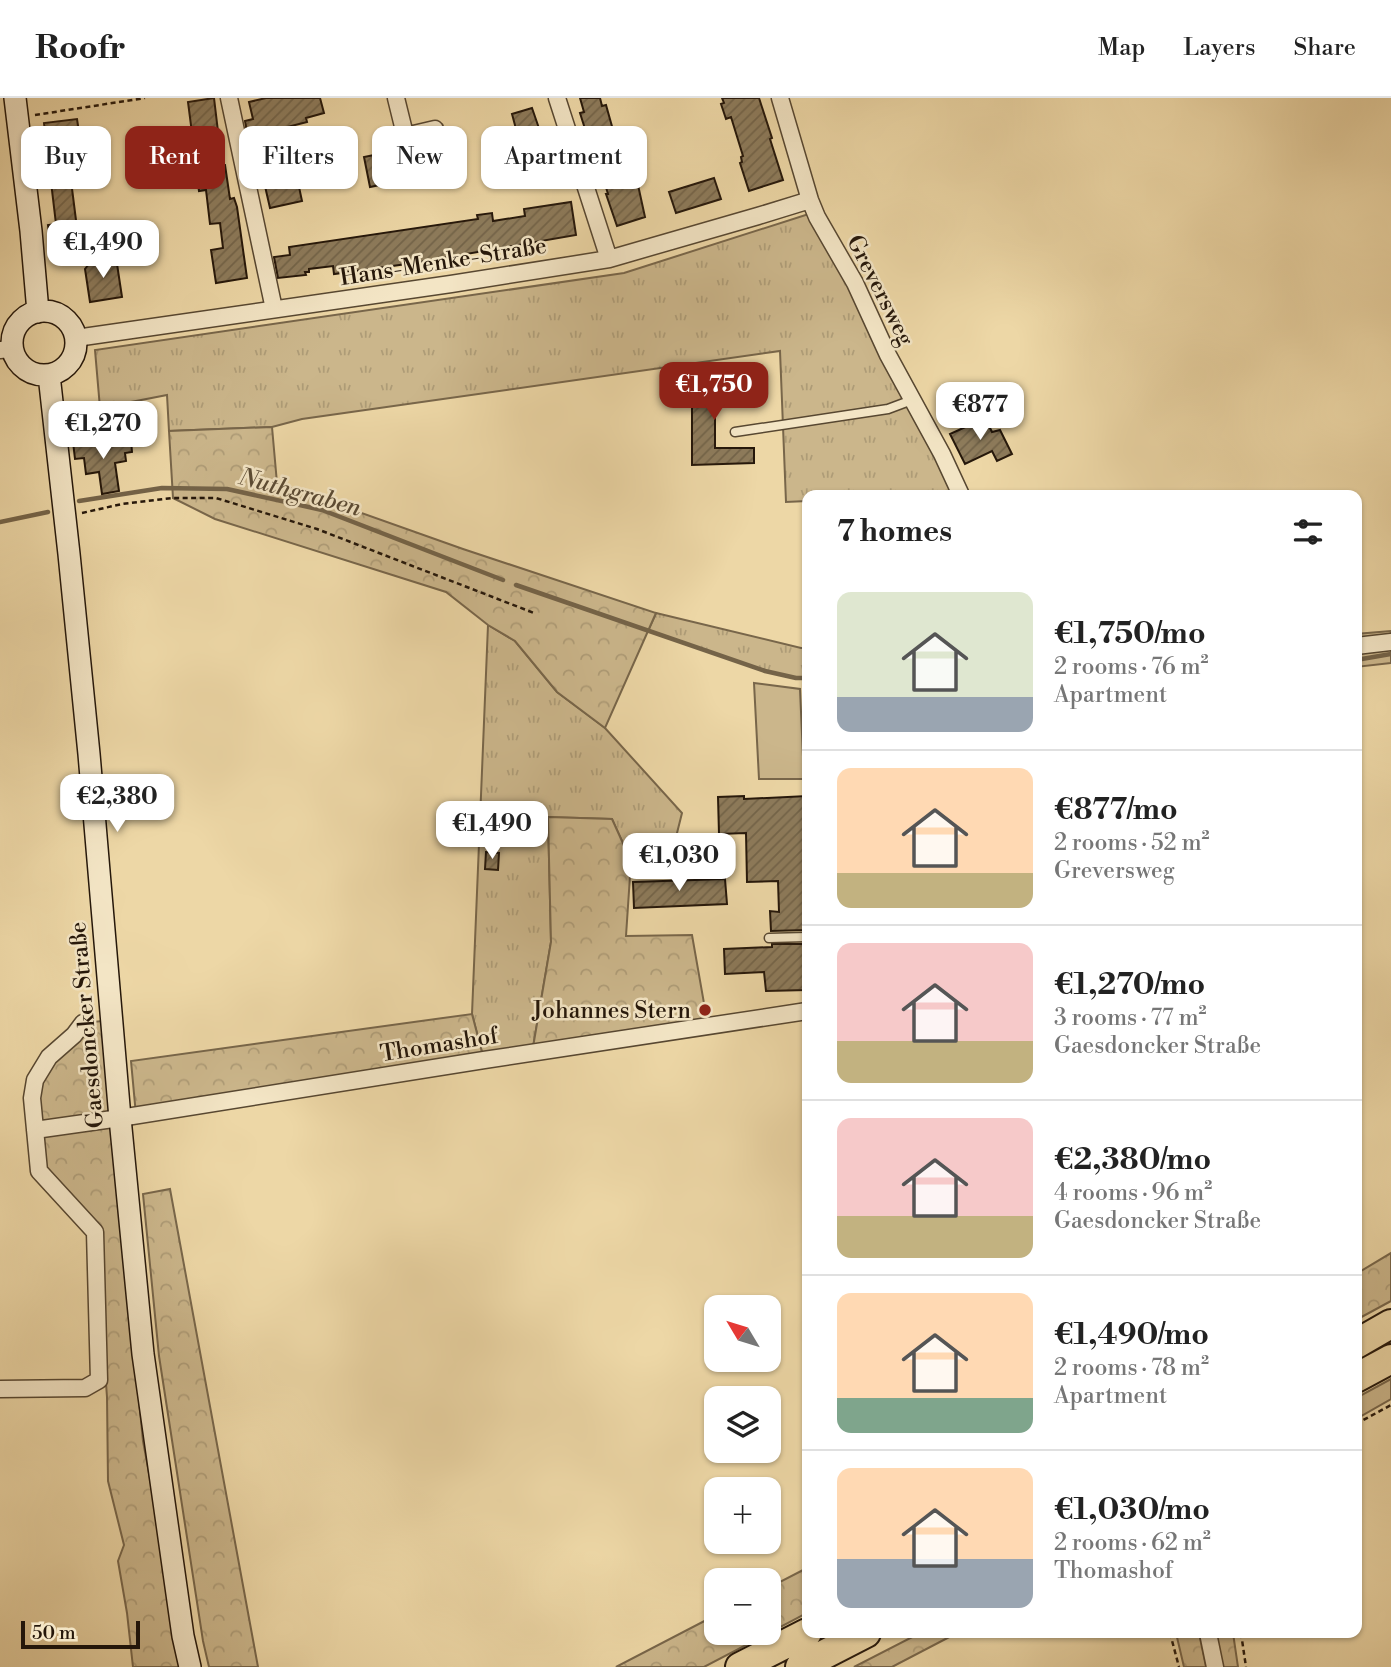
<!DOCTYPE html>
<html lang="en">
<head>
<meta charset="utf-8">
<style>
	:root { --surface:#fff; --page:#f2f2f2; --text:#222; --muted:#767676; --line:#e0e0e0; --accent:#8f2418 }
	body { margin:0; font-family:"Libre Bodoni",serif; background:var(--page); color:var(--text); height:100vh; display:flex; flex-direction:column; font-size:26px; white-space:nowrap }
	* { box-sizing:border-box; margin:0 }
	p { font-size:23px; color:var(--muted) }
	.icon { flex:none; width:38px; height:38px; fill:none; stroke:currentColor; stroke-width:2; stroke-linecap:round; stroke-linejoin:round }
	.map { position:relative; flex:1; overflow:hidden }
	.sheet { position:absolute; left:802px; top:392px; width:560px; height:1148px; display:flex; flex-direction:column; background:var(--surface); border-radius:14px; box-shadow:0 2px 5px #0004 }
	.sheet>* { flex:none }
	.guide { position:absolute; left:21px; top:28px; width:665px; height:63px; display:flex; gap:14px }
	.needle { width:46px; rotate:308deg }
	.buttons { position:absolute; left:704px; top:1197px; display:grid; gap:14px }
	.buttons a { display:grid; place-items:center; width:77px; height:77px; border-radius:14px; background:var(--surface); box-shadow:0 2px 5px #0004; font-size:35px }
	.scale { position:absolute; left:21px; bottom:18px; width:119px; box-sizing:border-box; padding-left:7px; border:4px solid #25170a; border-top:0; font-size:19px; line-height:24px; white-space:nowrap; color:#25170a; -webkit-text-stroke:5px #f3e5c5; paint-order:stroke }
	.price { position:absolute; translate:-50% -60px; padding:0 16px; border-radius:14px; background:#fff; color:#222; font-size:23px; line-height:46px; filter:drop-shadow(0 2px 4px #0008) }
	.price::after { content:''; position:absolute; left:50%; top:42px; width:21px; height:16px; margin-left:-10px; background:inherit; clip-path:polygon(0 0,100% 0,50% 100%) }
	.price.selected { background:var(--accent); color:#fff }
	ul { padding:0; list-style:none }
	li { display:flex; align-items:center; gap:21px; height:175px; padding:0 35px }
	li+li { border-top:2px solid var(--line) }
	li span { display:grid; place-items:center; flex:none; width:196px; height:140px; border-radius:14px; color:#555 }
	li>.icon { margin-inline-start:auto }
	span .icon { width:84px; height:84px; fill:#fffc; stroke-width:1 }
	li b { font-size:30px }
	h2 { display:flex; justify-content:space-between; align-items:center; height:84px; padding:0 35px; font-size:30px }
	.pill { padding:0 24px; border-radius:14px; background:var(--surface); box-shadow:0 2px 5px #0004; font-size:24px; line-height:63px }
	.pill.selected { background:var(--accent); color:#fff }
	header { display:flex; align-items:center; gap:42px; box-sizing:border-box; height:98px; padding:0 35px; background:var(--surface); border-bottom:2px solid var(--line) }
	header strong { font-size:33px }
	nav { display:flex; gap:38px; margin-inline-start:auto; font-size:24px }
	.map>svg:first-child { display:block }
	.grass { fill:url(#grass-tufts); stroke:#78664a; stroke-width:2 }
	.forest { fill:url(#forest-crowns); stroke:#78664a; stroke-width:2 }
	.pitch { fill:#cbb68b; stroke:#78664a; stroke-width:2 }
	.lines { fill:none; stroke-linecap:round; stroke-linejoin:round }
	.stream { stroke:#746348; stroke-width:4.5 }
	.building { fill:url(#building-hatch); stroke:#25170a; stroke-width:2 }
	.service-casing { stroke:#574731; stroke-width:11 }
	.minor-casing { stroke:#574731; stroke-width:19 }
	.secondary-casing { stroke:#25170a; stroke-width:24 }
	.motorway-casing { stroke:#25170a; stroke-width:32 }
	.path { stroke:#25170a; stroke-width:2.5; stroke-dasharray:5 3.5; stroke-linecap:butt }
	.service { stroke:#f3e5c5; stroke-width:8 }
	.minor { stroke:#f3e5c5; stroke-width:16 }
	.secondary { stroke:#f3e5c5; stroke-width:21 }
	.motorway { stroke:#edd7a6; stroke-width:28 }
	.poi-dot { fill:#8f2418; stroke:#f3e5c5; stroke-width:2.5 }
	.labels { text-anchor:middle; stroke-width:5; stroke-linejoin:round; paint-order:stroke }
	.street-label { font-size:23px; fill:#25170a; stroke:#f3e5c5 }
	.poi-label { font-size:23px; fill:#25170a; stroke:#f3e5c5; text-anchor:end }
	.water-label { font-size:24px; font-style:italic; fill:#5a4a33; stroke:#f3e5c5 }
</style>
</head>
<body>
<header>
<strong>Roofr</strong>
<nav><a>Map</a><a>Layers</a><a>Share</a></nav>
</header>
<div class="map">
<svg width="1391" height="1569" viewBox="0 0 1391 1569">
	<defs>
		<pattern id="grass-tufts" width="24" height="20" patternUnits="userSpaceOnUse" patternTransform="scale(1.75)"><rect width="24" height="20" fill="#cbb68b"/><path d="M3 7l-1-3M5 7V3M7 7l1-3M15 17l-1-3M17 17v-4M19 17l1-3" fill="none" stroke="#ae9c77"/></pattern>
		<pattern id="forest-crowns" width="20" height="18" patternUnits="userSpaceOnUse" patternTransform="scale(1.75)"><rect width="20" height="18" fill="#cbb68b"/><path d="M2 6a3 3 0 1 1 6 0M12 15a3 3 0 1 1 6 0" fill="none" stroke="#ae9c77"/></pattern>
		<pattern id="building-hatch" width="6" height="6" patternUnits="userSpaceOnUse" patternTransform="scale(1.75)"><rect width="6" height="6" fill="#8d7b5b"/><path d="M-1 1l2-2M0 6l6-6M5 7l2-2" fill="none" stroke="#736449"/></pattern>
	</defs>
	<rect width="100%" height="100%" fill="#edd7a6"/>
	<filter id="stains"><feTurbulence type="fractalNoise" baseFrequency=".00286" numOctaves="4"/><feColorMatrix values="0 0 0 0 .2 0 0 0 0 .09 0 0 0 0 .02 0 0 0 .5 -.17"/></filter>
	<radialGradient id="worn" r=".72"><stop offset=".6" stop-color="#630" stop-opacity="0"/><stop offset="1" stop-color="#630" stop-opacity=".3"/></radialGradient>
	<!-- grass -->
	<path class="grass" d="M815 114 959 392 886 397H807V403L786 404 780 253 302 321 272 329 169 333 167 297 100 310 95 252 624 175Z
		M656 515 801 550H807V580H796L765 573 648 533Z
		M488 527 515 543 557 594 605 630 682 715 671 759 631 763 612 721 548 719 551 844 532 955 484 962 472 916Z
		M1391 533V565L1356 569V536Z
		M1391 1281V1301L1356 1321V1300Z"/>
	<!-- forest -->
	<path class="forest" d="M562 49 570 72 496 83 493 71Z
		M272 329 277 385 463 451 656 515 605 630 557 594 515 543 488 527 446 494 215 421 173 400 169 333Z
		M548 719 612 721 631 763 626 838 692 837 708 928 532 955 551 844Z
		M472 916 484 962 136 1017 131 963Z
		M102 923 143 1343 185 1569H133L127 1515 118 1463 124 1447 108 1383 107 1299 95 1134 39 1073 32 1000 49 959 83 925Z
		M170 1091 258 1569H209L203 1543 159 1258 143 1096Z
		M1391 1155V1203L1356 1222V1176Z
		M807 1470V1515L704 1569H616L716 1517V1535H768V1490Z
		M920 1535H957L892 1569H854Z
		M1176 1535H1199L1206 1569H1184Z
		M1214 1535H1233L1238 1569H1221Z"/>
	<!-- pitch -->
	<path class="pitch" d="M754 585 800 591 804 681H759Z"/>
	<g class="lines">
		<!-- stream -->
		<path class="stream" d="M79 403 162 390 227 391 322 412 503 482
			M0 424 48 414
			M516 487 765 573 796 580H807
			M1356 562 1391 556"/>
	</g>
	<!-- building -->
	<path class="building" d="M214 0 222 67H225L230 101 234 100 237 109 247 180 216 185 211 152 223 150 220 125 210 126 206 92 199 93 193 49 185 50 183 36 192 35 188 4Z
		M266 0H320L324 15 306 20 307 24 248 39 245 23 253 21 249 4Z
		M580 0H600L602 8 606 7 629 89 638 87 645 119 617 128 606 96H608L601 73 599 74 596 66 580 15 584 14Z
		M722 0H759L772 40 770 41 783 82 749 93 740 65 742 64 741 59 743 58 731 19 726 21 721 6 724 5Z
		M532 10 542 39 520 46 512 16Z
		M77 21 80 41 66 43 80 154 52 158 48 127 56 126 44 25Z
		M450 38 457 69 454 70 457 80 430 86 422 45Z
		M394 53 400 83 370 89 364 59Z
		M293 61 302 103 270 110 262 75 279 72 277 65Z
		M714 80 721 101 676 115 669 94Z
		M571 104 576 137 414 165 334 176 333 168 309 171V174H305L306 177 278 180 274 159 290 157 289 149 478 121 477 117 492 115 493 123 525 118 524 111Z
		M101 151 103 168 117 166 122 199 90 204 85 171Z
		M692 281H740V306H719V310H715V350H754V365L692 367Z
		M985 320 992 334 1000 332 1012 356 997 363 992 353 965 366 950 336Z
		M92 342V347L131 342 132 354 125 355 126 363 115 365 119 393 102 396 99 374 86 376 84 360 75 361 73 344Z
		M744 698V701L807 698V832L771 833 770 813 779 814 778 783 747 784 746 735 719 736 718 699Z
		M486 754 499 755 498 772 485 771Z
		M725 781 727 806 634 810 633 784Z
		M772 846H807V892L766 893 764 874 725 876 724 851 772 849Z"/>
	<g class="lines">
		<defs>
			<path id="service" d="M735 334 888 311 912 302
				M769 840 807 839"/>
			<path id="minor" d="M229 0 274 211
				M396 0 412 65
				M557 0 609 161
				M780 0 810 102 817 119 855 185 888 257 942 356 961 397
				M405 38 435 31
				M76 240 451 186 609 161 758 118 810 102
				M0 252 12 251
				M1356 548 1391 544
				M35 1032 120 1020 484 962 807 913
				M0 1291 85 1290 99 1282 95 1134 39 1073 32 1000 35 982 49 959 74 937 83 925
				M1208 1535 1215 1569"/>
			<path id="secondary" d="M15 0 31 133 38 214
				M12 245a32 32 0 1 1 64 0a32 32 0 1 1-64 0Z
				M49 277 69 456 89 656 120 1020 143 1256 183 1538 190 1569"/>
			<path id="motorway" d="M1356 1246 1391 1226
				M1356 1280 1391 1261
				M740 1569 807 1535
				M800 1569 866 1535"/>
		</defs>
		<!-- service casing -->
		<use href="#service" class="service-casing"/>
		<!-- minor casing -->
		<use href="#minor" class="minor-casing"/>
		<!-- secondary casing -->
		<use href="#secondary" class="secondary-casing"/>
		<!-- motorway casing -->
		<use href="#motorway" class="motorway-casing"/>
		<!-- path -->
		<path class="path" d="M35 17 145 0
			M82 415 122 406 173 400H216L317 431 534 515
			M1356 1326 1391 1307
			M1170 1535 1179 1569
			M1241 1535 1246 1569"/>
		<!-- service -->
		<use href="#service" class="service"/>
		<!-- minor -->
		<use href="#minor" class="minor"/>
		<!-- secondary -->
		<use href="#secondary" class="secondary"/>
		<!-- motorway -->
		<use href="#motorway" class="motorway"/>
	</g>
	<!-- markers -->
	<circle class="poi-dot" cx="705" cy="912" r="7"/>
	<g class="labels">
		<!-- street labels -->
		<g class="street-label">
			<text transform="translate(443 163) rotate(-9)" y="8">Hans-Menke-Straße</text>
			<text transform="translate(881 192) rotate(63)" y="8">Greversweg</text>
			<text transform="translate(86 927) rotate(-95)" y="8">Gaesdoncker Straße</text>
			<text transform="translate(439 946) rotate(-9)" y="8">Thomashof</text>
		</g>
		<!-- poi labels -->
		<g class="poi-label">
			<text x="691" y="920">Johannes Stern</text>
		</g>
		<!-- water labels -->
		<g class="water-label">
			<text transform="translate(300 394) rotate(15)" y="8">Nuthgraben</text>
		</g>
	</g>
	<rect width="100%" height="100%" filter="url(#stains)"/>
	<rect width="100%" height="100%" fill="url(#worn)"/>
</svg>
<div class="buttons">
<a><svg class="needle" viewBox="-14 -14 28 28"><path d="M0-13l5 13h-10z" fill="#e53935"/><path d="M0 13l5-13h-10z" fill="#767676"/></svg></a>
<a><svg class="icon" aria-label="layers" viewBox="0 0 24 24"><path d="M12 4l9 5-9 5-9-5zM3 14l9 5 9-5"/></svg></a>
<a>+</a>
<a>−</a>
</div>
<div class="scale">50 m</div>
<b class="price" style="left:103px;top:182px">€1,490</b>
<b class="price selected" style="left:714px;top:324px">€1,750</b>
<b class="price" style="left:980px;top:344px">€877</b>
<b class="price" style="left:103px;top:363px">€1,270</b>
<b class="price" style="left:117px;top:736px">€2,380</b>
<b class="price" style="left:492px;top:763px">€1,490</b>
<b class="price" style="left:679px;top:795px">€1,030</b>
<div class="guide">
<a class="pill">Buy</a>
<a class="pill selected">Rent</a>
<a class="pill">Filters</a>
<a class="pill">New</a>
<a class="pill">Apartment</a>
</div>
<section class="sheet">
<h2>7 homes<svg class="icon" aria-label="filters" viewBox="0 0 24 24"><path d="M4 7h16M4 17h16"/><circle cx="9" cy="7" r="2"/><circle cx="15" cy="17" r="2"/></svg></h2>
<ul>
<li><span style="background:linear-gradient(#dfe7d0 75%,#9aa5b1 0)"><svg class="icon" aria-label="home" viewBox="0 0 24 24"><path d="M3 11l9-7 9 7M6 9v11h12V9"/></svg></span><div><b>€1,750/mo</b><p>2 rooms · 76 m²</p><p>Apartment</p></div></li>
<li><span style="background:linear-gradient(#ffd9b3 75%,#c2b280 0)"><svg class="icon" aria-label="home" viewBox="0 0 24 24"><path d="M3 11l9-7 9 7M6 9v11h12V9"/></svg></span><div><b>€877/mo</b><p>2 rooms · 52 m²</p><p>Greversweg</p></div></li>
<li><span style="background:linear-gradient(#f6c9c9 70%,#c2b280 0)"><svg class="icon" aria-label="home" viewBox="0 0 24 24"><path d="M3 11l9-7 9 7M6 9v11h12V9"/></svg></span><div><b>€1,270/mo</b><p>3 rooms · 77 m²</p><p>Gaesdoncker Straße</p></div></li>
<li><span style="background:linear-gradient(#f6c9c9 70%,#c2b280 0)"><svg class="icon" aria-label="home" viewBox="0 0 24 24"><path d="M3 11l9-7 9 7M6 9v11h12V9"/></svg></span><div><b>€2,380/mo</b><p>4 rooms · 96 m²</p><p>Gaesdoncker Straße</p></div></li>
<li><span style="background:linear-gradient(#ffd9b3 75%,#7fa58c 0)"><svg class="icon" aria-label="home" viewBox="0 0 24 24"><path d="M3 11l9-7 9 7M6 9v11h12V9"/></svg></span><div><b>€1,490/mo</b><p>2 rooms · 78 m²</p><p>Apartment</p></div></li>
<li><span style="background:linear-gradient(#ffd9b3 65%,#9aa5b1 0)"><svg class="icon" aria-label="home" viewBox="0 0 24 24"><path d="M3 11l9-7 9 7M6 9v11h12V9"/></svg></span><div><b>€1,030/mo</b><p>2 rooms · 62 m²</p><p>Thomashof</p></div></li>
</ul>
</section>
</div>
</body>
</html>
